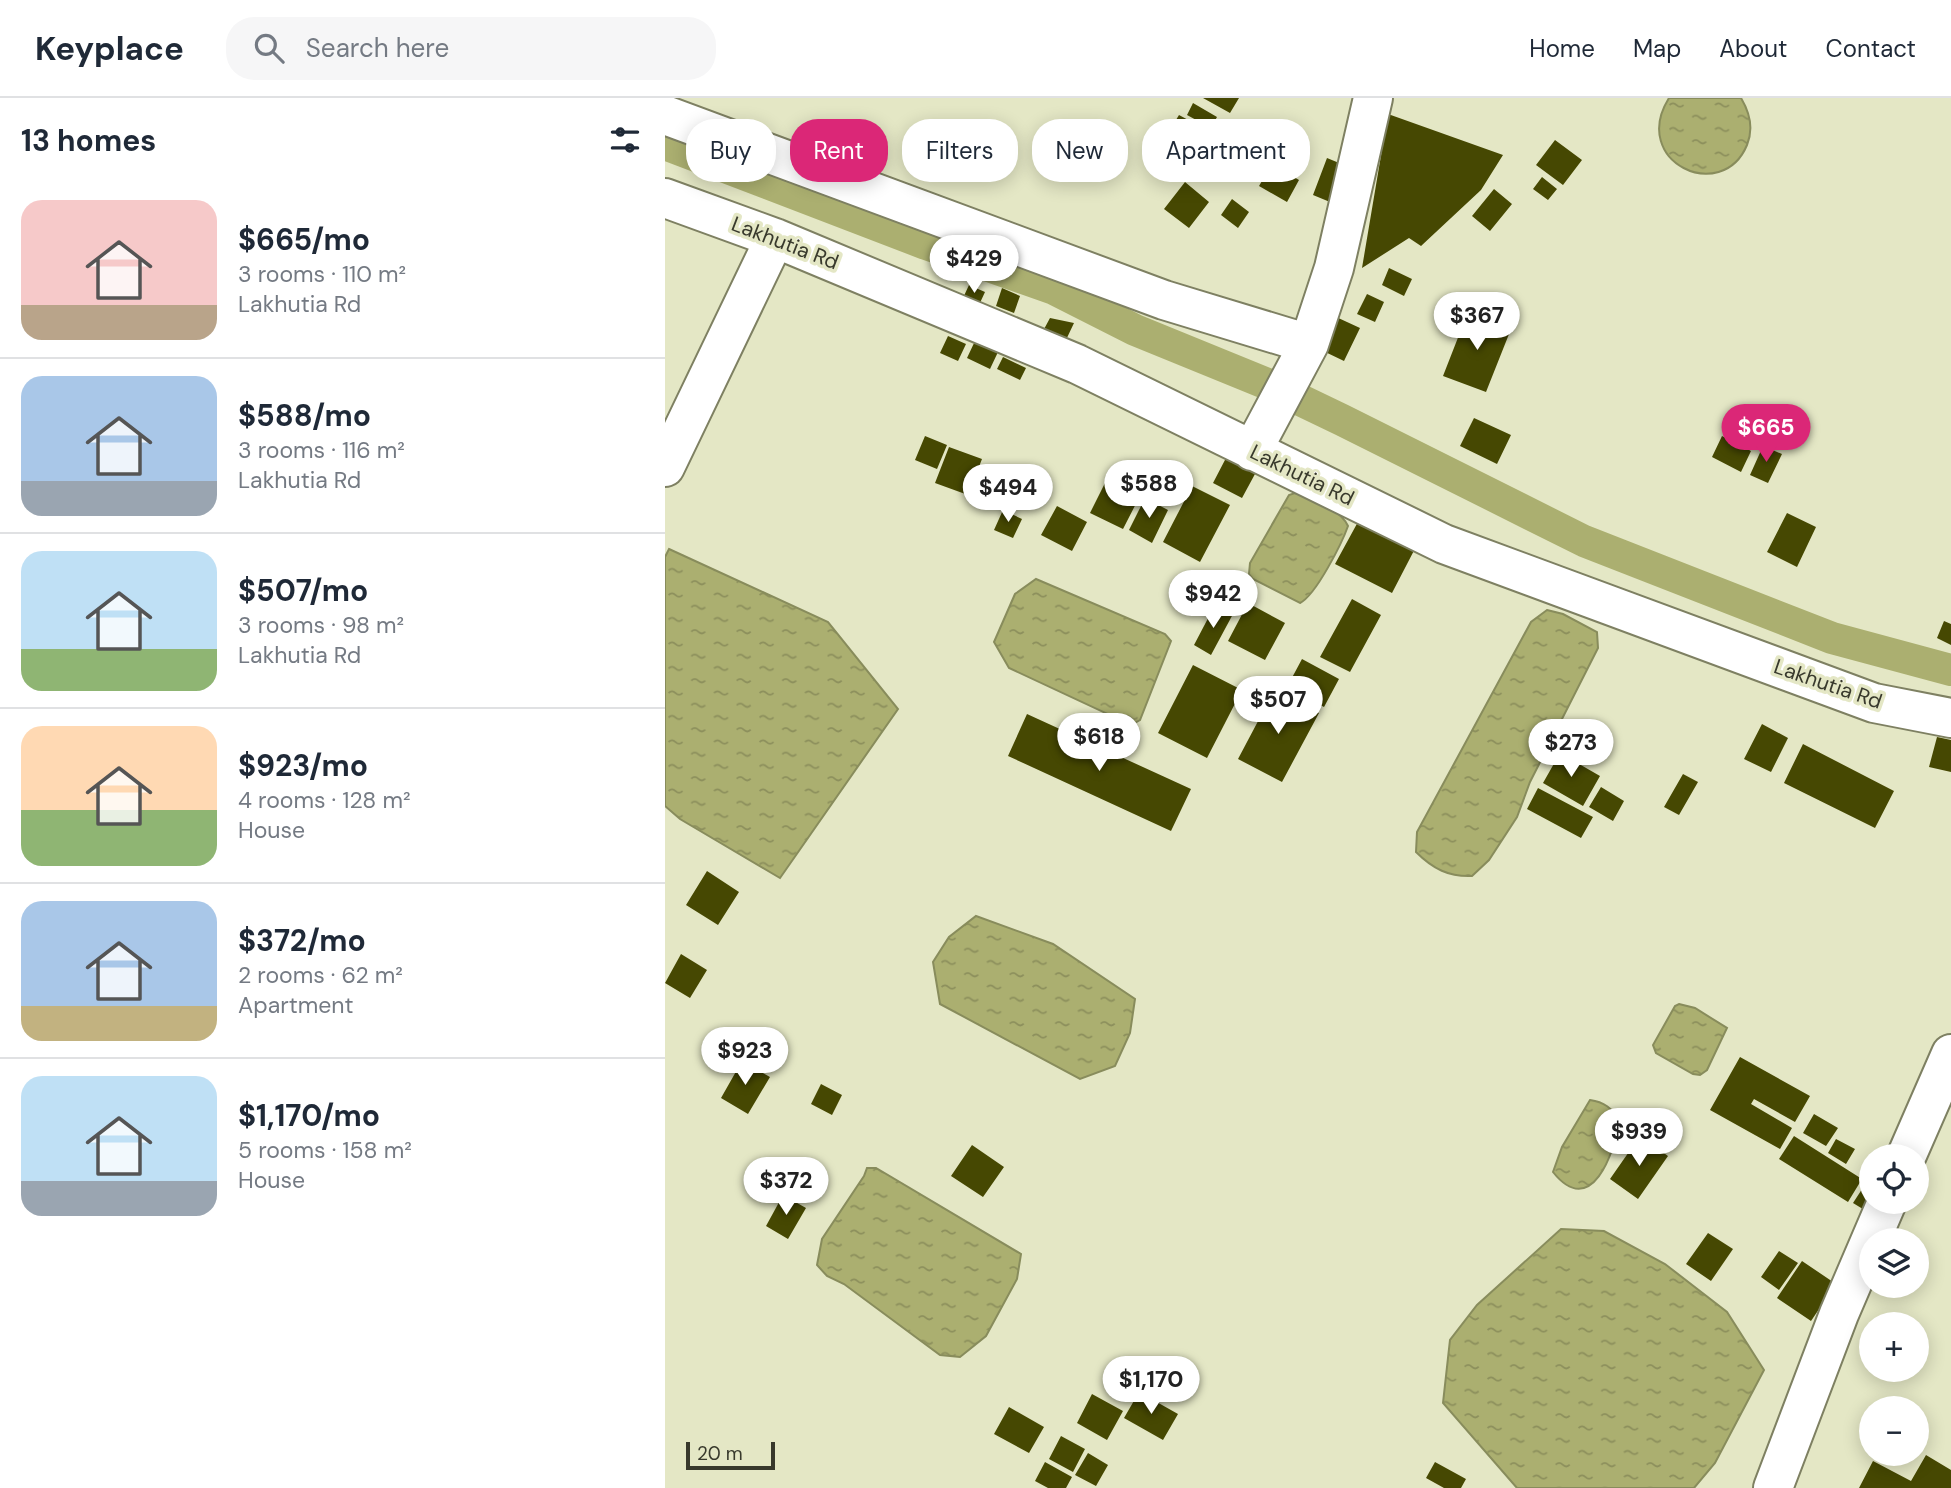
<!DOCTYPE html>
<html lang="en">
<head>
<meta charset="utf-8">
<style>
	:root { --surface:#fff; --page:#f6f6f7; --text:#1f2937; --muted:#747a83; --line:#e0e1e3; --accent:#db2777 }
	body { margin:0; font-family:"DM Sans",sans-serif; background:var(--page); color:var(--text); height:100vh; display:flex; flex-direction:column; font-size:26px; white-space:nowrap }
	* { box-sizing:border-box; margin:0 }
	p { font-size:23px; color:var(--muted) }
	.icon { flex:none; width:38px; height:38px; fill:none; stroke:currentColor; stroke-width:2; stroke-linecap:round; stroke-linejoin:round }
	.map { position:relative; flex:1; overflow:hidden }
	.sheet { display:flex; flex-direction:column; background:var(--surface); width:665px }
	.sheet>* { flex:none }
	.top-card { position:absolute; left:21px; top:21px; width:665px; height:63px; display:flex; gap:14px }
	.fabs { position:absolute; left:1194px; top:1046px; display:grid; gap:14px }
	.fabs a { display:grid; place-items:center; width:70px; height:70px; border-radius:50%; background:var(--surface); box-shadow:0 4px 18px #0003; font-size:35px }
	.scale { position:absolute; left:21px; bottom:18px; width:89px; box-sizing:border-box; padding-left:7px; border:4px solid #38392c; border-top:0; font-size:19px; line-height:24px; white-space:nowrap; color:#38392c; -webkit-text-stroke:5px #e4e7c5; paint-order:stroke }
	.price { position:absolute; translate:-50% -60px; padding:0 16px; border-radius:24px; background:#fff; color:#222; font-size:23px; line-height:46px; filter:drop-shadow(0 2px 4px #0008) }
	.price::after { content:''; position:absolute; left:50%; top:42px; width:21px; height:16px; margin-left:-10px; background:inherit; clip-path:polygon(0 0,100% 0,50% 100%) }
	.price.current { background:var(--accent); color:#fff }
	ul { padding:0; list-style:none }
	li { display:flex; align-items:center; gap:21px; height:175px; padding:0 21px }
	li+li { border-top:2px solid var(--line) }
	li span { display:grid; place-items:center; flex:none; width:196px; height:140px; border-radius:21px; color:#555 }
	li>.icon { margin-inline-start:auto }
	span .icon { width:84px; height:84px; fill:#fffc; stroke-width:1 }
	li b { font-size:30px }
	h2 { display:flex; justify-content:space-between; align-items:center; height:84px; padding:0 21px; font-size:30px }
	.chip { padding:0 24px; border-radius:28px; background:var(--surface); box-shadow:0 4px 18px #0003; font-size:24px; line-height:63px }
	.chip.current { background:var(--accent); color:#fff }
	header { display:flex; align-items:center; gap:42px; box-sizing:border-box; height:98px; padding:0 35px; background:var(--surface); border-bottom:2px solid var(--line) }
	header strong { font-size:33px }
	nav { display:flex; gap:38px; margin-inline-start:auto; font-size:24px }
	.search { width:490px; height:63px; background:var(--page); display:flex; align-items:center; gap:18px; box-sizing:border-box; padding:0 24px; border-radius:28px; color:var(--muted); font-size:26px }
	main { display:flex; flex:1; min-height:0 }
	.map>svg:first-child { display:block }
	.water { fill:url(#water-ripples); stroke:#888c5c; stroke-width:2 }
	.lines { fill:none; stroke-linecap:round; stroke-linejoin:round }
	.canal { stroke:#abaf70; stroke-width:32 }
	.building { fill:#464802 }
	.minor-casing { stroke:#7e8062; stroke-width:42 }
	.minor { stroke:#fff; stroke-width:38 }
	.labels { text-anchor:middle; stroke-width:7; stroke-linejoin:round; paint-order:stroke }
	.street-label { font-size:21px; fill:#38392c; stroke:#e4e7c5 }
</style>
</head>
<body>
<header>
<strong>Keyplace</strong>
<div class="search"><svg class="icon" aria-label="search" viewBox="0 0 24 24"><circle cx="10" cy="10" r="6"/><path d="M15 15l6 6"/></svg>Search here</div>
<nav><a>Home</a><a>Map</a><a>About</a><a>Contact</a></nav>
</header>
<main>
<section class="sheet">
<h2>13 homes<svg class="icon" aria-label="filters" viewBox="0 0 24 24"><path d="M4 7h16M4 17h16"/><circle cx="9" cy="7" r="2"/><circle cx="15" cy="17" r="2"/></svg></h2>
<ul>
<li><span style="background:linear-gradient(#f6c9c9 75%,#b9a48a 0)"><svg class="icon" aria-label="home" viewBox="0 0 24 24"><path d="M3 11l9-7 9 7M6 9v11h12V9"/></svg></span><div><b>$665/mo</b><p>3 rooms · 110 m²</p><p>Lakhutia Rd</p></div></li>
<li><span style="background:linear-gradient(#a9c7e8 75%,#9aa5b1 0)"><svg class="icon" aria-label="home" viewBox="0 0 24 24"><path d="M3 11l9-7 9 7M6 9v11h12V9"/></svg></span><div><b>$588/mo</b><p>3 rooms · 116 m²</p><p>Lakhutia Rd</p></div></li>
<li><span style="background:linear-gradient(#bfe0f5 70%,#8fb573 0)"><svg class="icon" aria-label="home" viewBox="0 0 24 24"><path d="M3 11l9-7 9 7M6 9v11h12V9"/></svg></span><div><b>$507/mo</b><p>3 rooms · 98 m²</p><p>Lakhutia Rd</p></div></li>
<li><span style="background:linear-gradient(#ffd9b3 60%,#8fb573 0)"><svg class="icon" aria-label="home" viewBox="0 0 24 24"><path d="M3 11l9-7 9 7M6 9v11h12V9"/></svg></span><div><b>$923/mo</b><p>4 rooms · 128 m²</p><p>House</p></div></li>
<li><span style="background:linear-gradient(#a9c7e8 75%,#c2b280 0)"><svg class="icon" aria-label="home" viewBox="0 0 24 24"><path d="M3 11l9-7 9 7M6 9v11h12V9"/></svg></span><div><b>$372/mo</b><p>2 rooms · 62 m²</p><p>Apartment</p></div></li>
<li><span style="background:linear-gradient(#bfe0f5 75%,#9aa5b1 0)"><svg class="icon" aria-label="home" viewBox="0 0 24 24"><path d="M3 11l9-7 9 7M6 9v11h12V9"/></svg></span><div><b>$1,170/mo</b><p>5 rooms · 158 m²</p><p>House</p></div></li>
</ul>
</section>
<div class="map">
<svg width="1286" height="1390" viewBox="0 0 1286 1390">
	<defs>
		<pattern id="water-ripples" width="26" height="14" patternUnits="userSpaceOnUse" patternTransform="scale(1.75)"><rect width="26" height="14" fill="#abaf70"/><path d="M2 4q2-2 4 0t4 0M15 11q2-2 4 0t4 0" fill="none" stroke="#8c8f5c"/></pattern>
	</defs>
	<rect width="100%" height="100%" fill="#e4e7c5"/>
	<!-- water -->
	<path class="water" d="M1004 0H1076C1085 15 1089 30 1082 47 1057 107 964 64 1004 0Z
		M630 395C646 399 676 412 683 428 677 445 651 497 635 505L588 481 584 476 585 465 624 397Z
		M4 451 163 524 233 611 115 780 15 721 0 708V459Z
		M371 481 500 536 506 543 475 622 466 627 344 570 329 544 350 496Z
		M882 512 898 516 932 534 933 550 865 684 852 719 824 762 807 778C784 779 768 771 751 754L752 734 866 524Z
		M311 818 388 846 470 901 465 935 450 968 415 981 275 906 268 864 284 839Z
		M1014 906 1030 910 1062 930 1042 972 1035 977 1028 976 991 955 988 947 1010 908Z
		M925 1002C939 1004 947 1010 954 1022 950 1055 926 1122 888 1074L897 1049Z
		M202 1070H211L356 1156 352 1181 321 1238 295 1259 275 1257 179 1186 162 1178 152 1167 157 1141 199 1078Z
		M896 1131 939 1133 1000 1166 1062 1214 1099 1272 1050 1365 1029 1390H852L778 1305 785 1242 812 1207Z"/>
	<g class="lines">
		<!-- canal -->
		<path class="canal" d="M0 46 261 146 389 191 470 232 600 285 677 322 919 443 1167 540 1286 572"/>
	</g>
	<!-- building -->
	<path class="building" d="M538 0H574L565 15Z
		M528 5 552 19 546 30 522 17Z
		M723 16 838 57 816 92 756 148 744 140 697 170Z
		M514 17 540 31 529 50 503 35Z
		M890 42 917 62 898 87 871 67Z
		M548 43 567 57 549 82 530 68Z
		M662 60 679 67 665 104 648 97Z
		M607 66 634 82 622 104 594 88Z
		M877 79 892 91 883 102 868 91Z
		M520 84 544 104 524 130 499 111Z
		M829 91 847 106 825 133 807 118Z
		M567 101 584 114 573 130 556 117Z
		M724 170 747 181 739 198 717 187Z
		M304 187 320 194 314 207 298 200Z
		M337 190 355 198 349 215 331 208Z
		M702 196 719 204 710 224 692 216Z
		M803 214 846 231 821 294 778 278Z
		M669 218 695 230 679 263 654 251Z
		M385 220 409 225 400 244 378 233Z
		M283 238 301 246 293 263 275 255Z
		M310 243 333 254 325 271 302 260Z
		M338 259 361 270 355 282 332 271Z
		M809 320 846 337 832 366 795 348Z
		M260 338 282 347 272 371 250 362Z
		M1057 338 1086 353 1076 374 1047 359Z
		M1098 348 1117 356 1103 385 1085 377Z
		M284 349 317 361 303 397 270 385Z
		M561 360 590 376 577 400 548 385Z
		M445 375 478 392 458 431 425 415Z
		M527 388 565 407 535 464 498 444Z
		M480 400 503 412 487 445 464 432Z
		M392 408 422 424 407 453 376 437Z
		M700 411 755 441 727 495 670 466Z
		M338 412 357 421 348 440 329 432Z
		M1122 415 1151 429 1132 469 1102 454Z
		M687 501 716 517 685 574 655 559Z
		M583 505 620 525 600 562 563 543Z
		M550 507 568 516 546 557 529 547Z
		M1279 523 1286 526V547L1272 540Z
		M637 561 674 581 659 609 622 589Z
		M528 567 577 592 542 660 493 635Z
		M610 591 654 615 617 684 573 661Z
		M362 616 526 691 506 733 343 658Z
		M1097 626 1123 640 1106 674 1079 661Z
		M1272 639 1286 642V674L1264 669Z
		M1138 646 1229 693 1210 730 1119 685Z
		M895 655 935 678 918 708 878 685Z
		M1018 676 1033 684 1014 717 999 709Z
		M936 689 959 703 948 723 924 709Z
		M873 690 928 719 916 740 862 711Z
		M42 773 74 794 53 827 21 807Z
		M16 856 42 872 25 900 0 885Z
		M1075 959 1145 998 1130 1024 1089 1001 1086 1006 1127 1030 1115 1051 1045 1012Z
		M77 963 105 979 83 1016 56 1000Z
		M156 986 177 997 167 1017 146 1006Z
		M1149 1016 1173 1030 1161 1048 1138 1035Z
		M975 1038 1003 1058 973 1101 945 1081Z
		M1129 1038 1197 1081 1183 1104 1114 1061Z
		M1171 1041 1190 1051 1181 1066 1163 1055Z
		M307 1047 339 1069 318 1099 286 1078Z
		M1201 1085 1206 1088V1116L1188 1105Z
		M118 1097 141 1110 123 1141 101 1128Z
		M1043 1135 1068 1151 1046 1183 1021 1166Z
		M1114 1153 1133 1165 1114 1192 1096 1179Z
		M1137 1163 1171 1186 1146 1223 1112 1200Z
		M474 1294 513 1316 498 1342 459 1320Z
		M427 1296 458 1313 442 1342 412 1325Z
		M344 1309 379 1329 364 1355 329 1336Z
		M396 1338 420 1351 408 1374 384 1361Z
		M423 1355 443 1367 431 1388 410 1377Z
		M1261 1357 1286 1372V1390H1194L1208 1363 1246 1383Z
		M380 1364 407 1379 401 1390H383L370 1383Z
		M770 1364 801 1381 796 1390H779L761 1380Z"/>
	<g class="lines">
		<defs>
			<path id="minor" d="M0 17 499 202 644 246
				M0 100 110 140 412 266 779 446 1209 605 1286 620
				M587 353 644 246 669 170 708 0
				M0 369 110 140
				M1241 1059 1286 956
				M1108 1390 1174 1216 1222 1104"/>
		</defs>
		<!-- minor casing -->
		<use href="#minor" class="minor-casing"/>
		<!-- minor -->
		<use href="#minor" class="minor"/>
	</g>
	<g class="labels">
		<!-- street labels -->
		<g class="street-label">
			<text transform="translate(120 145) rotate(21)" y="7">Lakhutia Rd</text>
			<text transform="translate(637 377) rotate(26)" y="7">Lakhutia Rd</text>
			<text transform="translate(1163 586) rotate(19)" y="7">Lakhutia Rd</text>
		</g>
	</g>
</svg>
<div class="fabs">
<a><svg class="icon" aria-label="locate" viewBox="0 0 24 24"><circle cx="12" cy="12" r="6"/><path d="M12 2v4M12 18v4M2 12h4M18 12h4"/></svg></a>
<a><svg class="icon" aria-label="layers" viewBox="0 0 24 24"><path d="M12 4l9 5-9 5-9-5zM3 14l9 5 9-5"/></svg></a>
<a>+</a>
<a>−</a>
</div>
<div class="scale">20 m</div>
<b class="price" style="left:309px;top:197px">$429</b>
<b class="price" style="left:812px;top:254px">$367</b>
<b class="price current" style="left:1101px;top:366px">$665</b>
<b class="price" style="left:484px;top:422px">$588</b>
<b class="price" style="left:343px;top:426px">$494</b>
<b class="price" style="left:548px;top:532px">$942</b>
<b class="price" style="left:613px;top:638px">$507</b>
<b class="price" style="left:434px;top:675px">$618</b>
<b class="price" style="left:906px;top:681px">$273</b>
<b class="price" style="left:80px;top:989px">$923</b>
<b class="price" style="left:974px;top:1070px">$939</b>
<b class="price" style="left:121px;top:1119px">$372</b>
<b class="price" style="left:486px;top:1318px">$1,170</b>
<div class="top-card">
<a class="chip">Buy</a>
<a class="chip current">Rent</a>
<a class="chip">Filters</a>
<a class="chip">New</a>
<a class="chip">Apartment</a>
</div>
</div>
</main>
</body>
</html>
